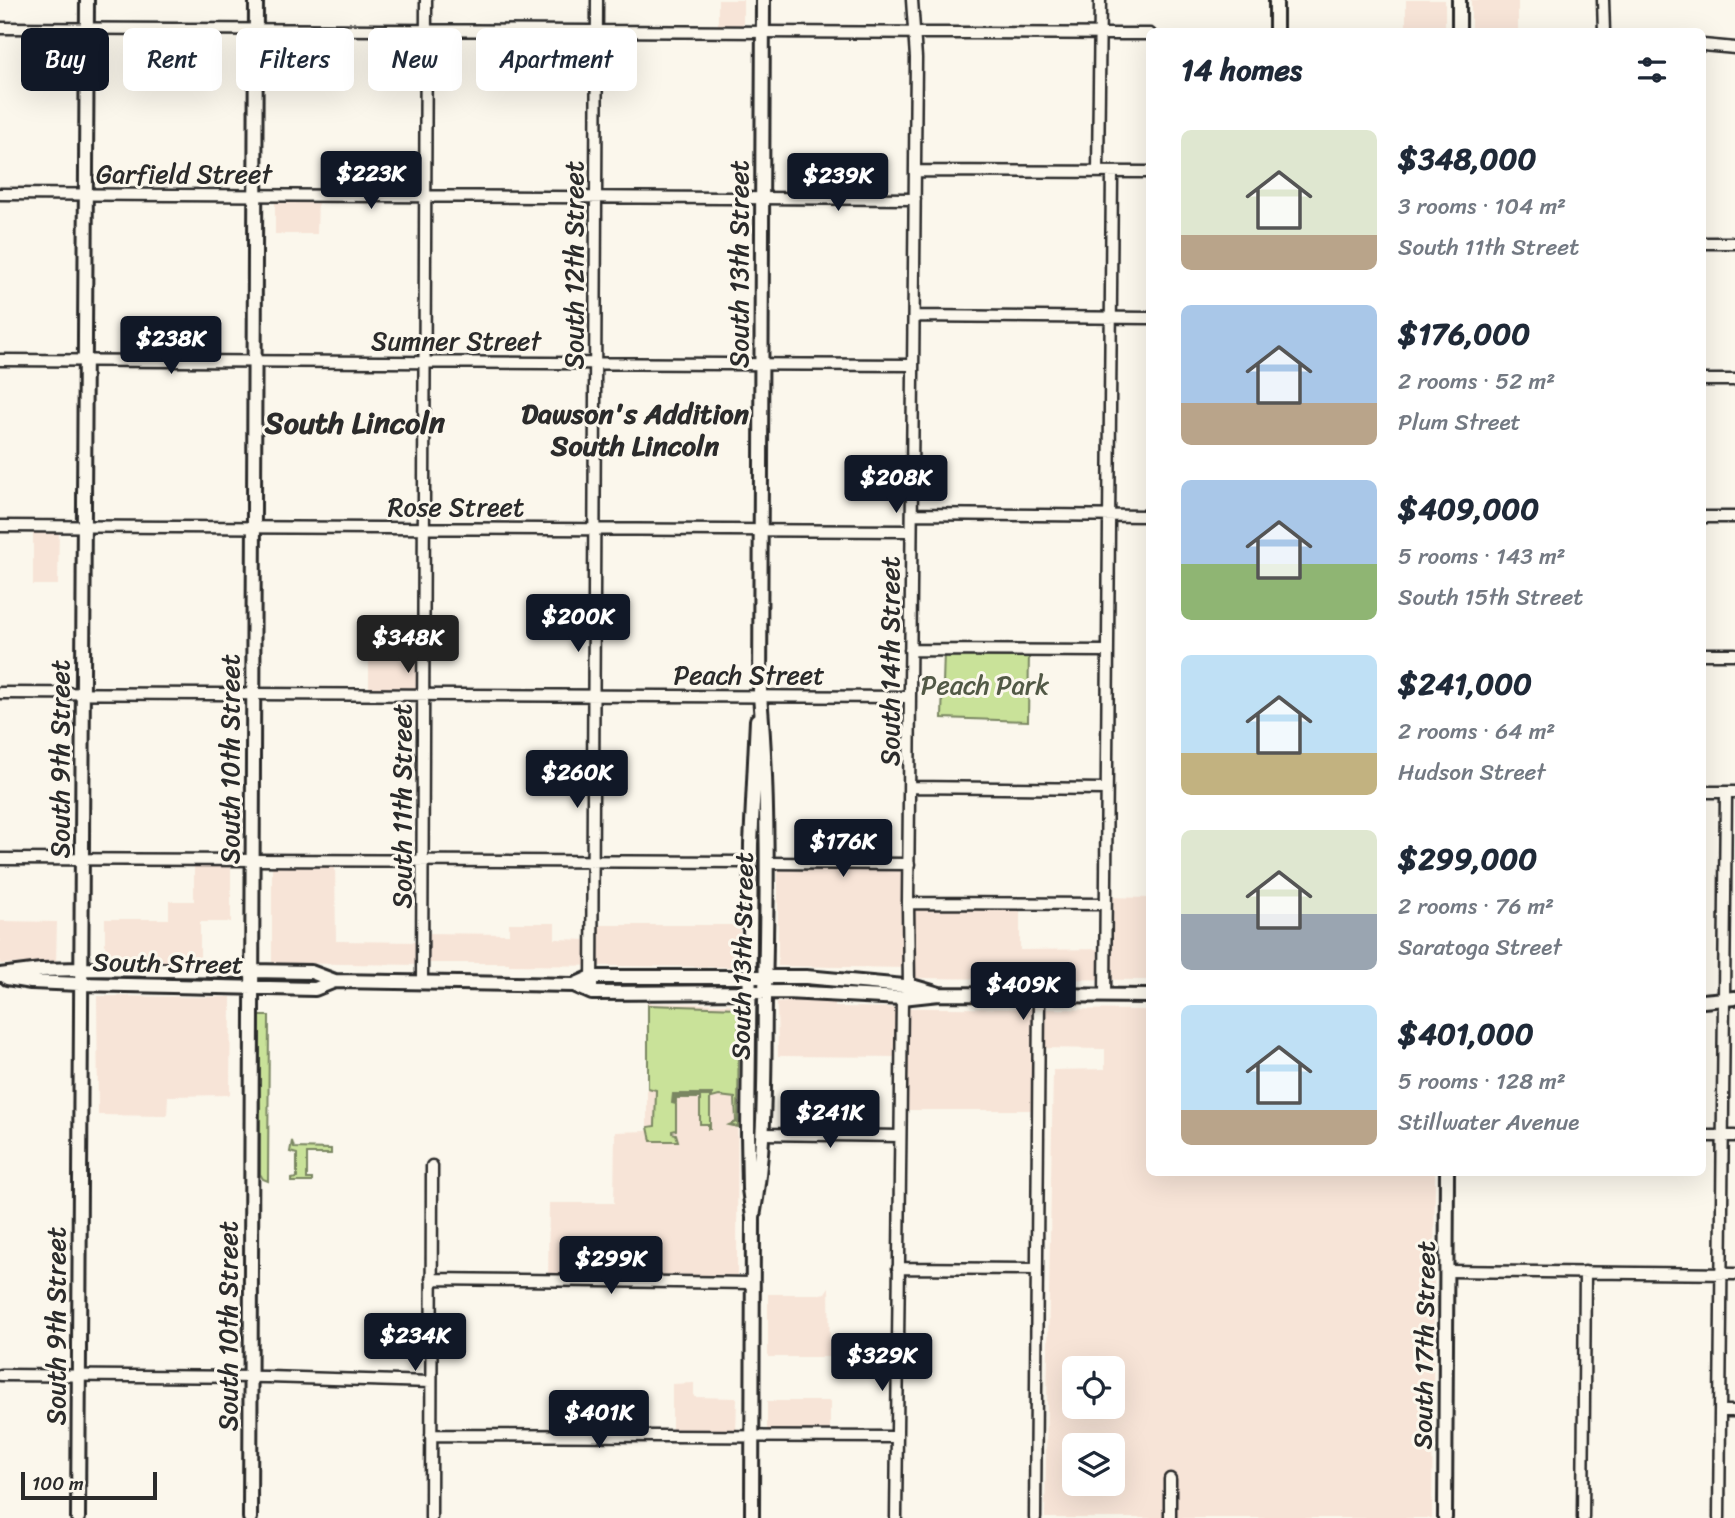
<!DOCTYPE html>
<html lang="en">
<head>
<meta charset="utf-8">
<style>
	:root { --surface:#fff; --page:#f6f6f7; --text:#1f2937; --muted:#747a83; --accent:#111827 }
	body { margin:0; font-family:Sriracha,sans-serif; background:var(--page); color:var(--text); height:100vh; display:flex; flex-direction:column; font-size:26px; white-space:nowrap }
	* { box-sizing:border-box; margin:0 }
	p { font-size:23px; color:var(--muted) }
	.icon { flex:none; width:38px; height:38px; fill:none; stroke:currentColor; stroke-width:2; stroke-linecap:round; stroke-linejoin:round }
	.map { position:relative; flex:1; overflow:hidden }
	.details { position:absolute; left:1146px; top:28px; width:560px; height:1148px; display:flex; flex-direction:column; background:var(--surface); border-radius:10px; box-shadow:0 7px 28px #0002 }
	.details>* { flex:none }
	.banner { position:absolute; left:21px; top:28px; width:665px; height:63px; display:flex; gap:14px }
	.fabs { position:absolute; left:1062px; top:1356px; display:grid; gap:14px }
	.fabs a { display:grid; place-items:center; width:63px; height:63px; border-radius:10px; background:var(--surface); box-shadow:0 7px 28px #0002; font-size:35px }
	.scale { position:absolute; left:21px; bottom:18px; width:136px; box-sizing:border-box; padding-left:7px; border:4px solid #2b2b2b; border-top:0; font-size:19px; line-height:24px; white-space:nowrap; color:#2b2b2b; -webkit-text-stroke:5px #fbf7ec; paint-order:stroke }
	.price { position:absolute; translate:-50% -60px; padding:0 16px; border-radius:7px; background:var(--accent); color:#fff; font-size:23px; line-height:46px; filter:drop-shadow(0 2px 4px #0008) }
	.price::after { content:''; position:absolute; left:50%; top:42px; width:21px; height:16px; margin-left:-10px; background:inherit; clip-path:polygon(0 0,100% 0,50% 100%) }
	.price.active { background:#222; color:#fff }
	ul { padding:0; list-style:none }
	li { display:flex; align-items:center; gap:21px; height:175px; padding:0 35px }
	li span { display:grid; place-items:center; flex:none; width:196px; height:140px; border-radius:10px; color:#555 }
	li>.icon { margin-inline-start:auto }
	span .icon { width:84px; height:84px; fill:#fffc; stroke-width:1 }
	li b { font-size:30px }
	h2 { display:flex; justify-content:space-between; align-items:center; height:84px; padding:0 35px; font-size:30px }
	.chip { padding:0 24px; border-radius:10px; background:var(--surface); box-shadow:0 7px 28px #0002; font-size:24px; line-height:63px }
	.chip.active { background:var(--accent); color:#fff }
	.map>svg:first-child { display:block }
	.built { fill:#f7e4d7; fill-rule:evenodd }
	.green { fill:#c9e299; stroke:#7a8662; stroke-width:2 }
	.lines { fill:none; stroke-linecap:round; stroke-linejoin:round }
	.minor-casing { stroke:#2b2b2b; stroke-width:15 }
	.major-casing { stroke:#2b2b2b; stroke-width:18 }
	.minor { stroke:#fbf7ec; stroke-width:10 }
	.major { stroke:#fbf7ec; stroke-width:12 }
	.labels { text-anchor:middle; stroke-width:6; stroke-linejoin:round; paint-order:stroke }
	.street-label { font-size:26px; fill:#2b2b2b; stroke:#fbf7ec }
	.park-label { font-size:26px; fill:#525946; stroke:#fbf7ec }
	.neighbourhood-label { font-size:28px; font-weight:bold; fill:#2b2b2b; stroke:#fbf7ec }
	.quarter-label { font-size:30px; font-weight:bold; fill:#2b2b2b; stroke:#fbf7ec }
</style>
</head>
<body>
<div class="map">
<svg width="1735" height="1518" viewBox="0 0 1735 1518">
	<rect width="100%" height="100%" fill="#fbf7ec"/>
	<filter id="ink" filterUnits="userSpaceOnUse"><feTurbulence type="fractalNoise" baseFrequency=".0143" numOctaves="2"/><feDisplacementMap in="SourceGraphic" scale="14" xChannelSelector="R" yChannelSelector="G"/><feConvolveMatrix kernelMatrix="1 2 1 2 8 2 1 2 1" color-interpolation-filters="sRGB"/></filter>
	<g filter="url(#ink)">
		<!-- built -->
		<path class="built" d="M718 0H743V31H718Z
			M1406 0H1445V31H1406Z
			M1471 0H1518V31H1471Z
			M275 195H318L317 234H275Z
			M33 527H59L58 585H33Z
			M369 656H423V695L369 694Z
			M194 860H231V922H200V962H105V919H169V901H194Z
			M272 860 335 861 336 941 422 942V933L509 934V923H555V939L592 940V925H740V967L509 965V963H423L422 965 272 963Z
			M778 863 909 864 908 902 1020 904V950L1105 949V897L1150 898V980L909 978V968L778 966Z
			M0 921 57 922 56 963 0 964Z
			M97 996 231 997 230 1095 168 1096 167 1116 98 1115Z
			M787 1000 835 1003V1007L1150 1010V1172L1435 1173 1432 1518H1045L1053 1070 1105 1069V1049L1039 1048V1110H900L901 1057 778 1056 777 1003 787 1002ZM1074 1368H1113V1407H1074ZM1074 1446H1113V1484H1074Z
			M647 1003 738 1004 737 1282 548 1281 549 1203H614L615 1132 647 1131Z
			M829 1287 830 1357H768V1294H820L825 1293Z
			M694 1383V1397L737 1398 736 1435H672V1384Z
			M767 1401H830V1436L767 1435Z"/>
		<!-- green -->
		<path class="green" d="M944 650 1029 651 1028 721 942 718Z
			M648 1005 739 1008 738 1127 729 1125 736 1122 735 1098 719 1096 712 1098V1094H673L672 1103 676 1104V1130L672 1131V1133L676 1134 678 1141H651L648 1127 655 1126 656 1090 648 1088Z
			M260 1016H269L268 1181 263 1179 260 1174Z
			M674 1096H710V1129H708V1124H700V1098H676V1102H674Z
			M292 1141 294 1148 331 1149V1154H307V1179H312V1182H291V1179L297 1178V1154L290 1152Z"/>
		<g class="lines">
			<defs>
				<path id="minor" d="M1603 0 1604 32
					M0 28 1150 34
					M1703 45 1735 48
					M915 171 1150 172
					M1098 172 1100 0
					M0 194 915 199
					M1703 243H1735
					M914 316 1150 318
					M0 360 913 365
					M1703 380H1735
					M912 514 1150 516
					M1703 517H1735
					M0 526 911 531
					M910 650 1108 651
					M1703 654H1735
					M0 693 910 697
					M910 787 1106 789
					M1703 792H1735
					M0 859 751 862
					M766 863 909 864
					M908 903 1105 904
					M422 983 426 0
					M909 987 908 903 916 58 912 0
					M592 993 597 0
					M1105 996 1112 172
					M762 1134 900 1136
					M1703 1136H1735
					M898 1268 1037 1269
					M1447 1271 1735 1274
					M431 1279 753 1283
					M0 1375 268 1377 431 1382
					M1720 1411H1735
					M431 1435 897 1437
					M431 1518 432 1166
					M896 1518 902 998
					M1035 1518 1039 996
					M1170 1518V1479
					M1583 1518 1585 1272
					M1719 1518 1726 792"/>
				<path id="major" d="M1276 32V0
					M1459 32V0
					M0 975 41 970 80 969 251 971 311 972 335 981 574 985 592 993 786 992 902 998 939 994 1150 996
					M7 978 31 982 80 984 315 989 335 981
					M574 985 592 977H806L915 987 939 994
					M1703 1001 1735 998
					M753 1217C766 1146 764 1072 765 999 767 898 769 797 760 696L763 0
					M78 1518 87 0
					M250 1518 256 0
					M752 1518 753 1217 749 1189 748 1133 751 844 757 720
					M1445 1518 1447 1172"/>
			</defs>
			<!-- minor casing -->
			<use href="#minor" class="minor-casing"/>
			<!-- major casing -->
			<use href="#major" class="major-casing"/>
			<!-- minor -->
			<use href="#minor" class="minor"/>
			<!-- major -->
			<use href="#major" class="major"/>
		</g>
	</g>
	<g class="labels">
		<!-- street labels -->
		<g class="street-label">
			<text x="184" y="183">Garfield Street</text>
			<text transform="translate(739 264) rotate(-90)" y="9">South 13th Street</text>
			<text transform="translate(574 265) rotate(-90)" y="9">South 12th Street</text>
			<text x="456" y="350">Sumner Street</text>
			<text x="456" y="516">Rose Street</text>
			<text transform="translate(890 661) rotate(-90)" y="9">South 14th Street</text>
			<text x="749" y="684">Peach Street</text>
			<text transform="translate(60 759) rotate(-90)" y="9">South 9th Street</text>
			<text transform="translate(230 759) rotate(-90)" y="9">South 10th Street</text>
			<text transform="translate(402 806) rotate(-90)" y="9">South 11th Street</text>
			<text transform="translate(742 956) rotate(-89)" y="9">South 13th Street</text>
			<text transform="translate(168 963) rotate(1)" y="9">South Street</text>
			<text transform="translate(56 1326) rotate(-90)" y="9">South 9th Street</text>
			<text transform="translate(228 1326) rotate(-90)" y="9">South 10th Street</text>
			<text transform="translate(1424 1345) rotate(-89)" y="9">South 17th Street</text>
		</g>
		<!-- park labels -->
		<g class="park-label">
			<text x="985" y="694">Peach Park</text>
		</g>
		<!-- neighbourhood labels -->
		<g class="neighbourhood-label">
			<text x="635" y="423">Dawson's Addition<tspan x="635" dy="32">South Lincoln</tspan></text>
		</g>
		<!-- quarter labels -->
		<g class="quarter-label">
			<text x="355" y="433">South Lincoln</text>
		</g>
	</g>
</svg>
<div class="fabs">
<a><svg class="icon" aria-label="locate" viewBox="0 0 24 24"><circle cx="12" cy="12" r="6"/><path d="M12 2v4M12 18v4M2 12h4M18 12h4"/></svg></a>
<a><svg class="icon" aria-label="layers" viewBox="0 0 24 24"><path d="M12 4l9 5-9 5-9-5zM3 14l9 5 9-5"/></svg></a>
</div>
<div class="scale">100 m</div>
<b class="price" style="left:371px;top:211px">$223K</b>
<b class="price" style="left:838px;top:213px">$239K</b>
<b class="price" style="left:171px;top:376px">$238K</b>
<b class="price" style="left:896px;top:515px">$208K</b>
<b class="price" style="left:578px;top:654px">$200K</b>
<b class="price active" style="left:408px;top:675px">$348K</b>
<b class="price" style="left:577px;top:810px">$260K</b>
<b class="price" style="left:843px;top:879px">$176K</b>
<b class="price" style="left:1023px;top:1022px">$409K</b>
<b class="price" style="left:830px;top:1150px">$241K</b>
<b class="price" style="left:611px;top:1296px">$299K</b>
<b class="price" style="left:415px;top:1373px">$234K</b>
<b class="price" style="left:882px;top:1393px">$329K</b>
<b class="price" style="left:599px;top:1450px">$401K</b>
<div class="banner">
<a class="chip active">Buy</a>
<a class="chip">Rent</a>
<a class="chip">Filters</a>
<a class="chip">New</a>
<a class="chip">Apartment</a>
</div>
<section class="details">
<h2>14 homes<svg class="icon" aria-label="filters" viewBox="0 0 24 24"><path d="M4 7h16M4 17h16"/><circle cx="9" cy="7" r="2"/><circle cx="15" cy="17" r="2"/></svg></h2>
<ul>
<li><span style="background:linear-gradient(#dfe7d0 75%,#b9a48a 0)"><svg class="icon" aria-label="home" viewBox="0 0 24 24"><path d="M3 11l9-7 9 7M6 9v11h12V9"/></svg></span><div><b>$348,000</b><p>3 rooms · 104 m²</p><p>South 11th Street</p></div></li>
<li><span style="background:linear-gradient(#a9c7e8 70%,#b9a48a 0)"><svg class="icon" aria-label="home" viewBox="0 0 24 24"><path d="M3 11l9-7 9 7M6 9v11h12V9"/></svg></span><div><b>$176,000</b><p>2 rooms · 52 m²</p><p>Plum Street</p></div></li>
<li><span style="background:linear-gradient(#a9c7e8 60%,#8fb573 0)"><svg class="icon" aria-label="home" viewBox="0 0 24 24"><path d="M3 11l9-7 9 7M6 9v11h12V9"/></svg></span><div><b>$409,000</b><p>5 rooms · 143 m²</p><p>South 15th Street</p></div></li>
<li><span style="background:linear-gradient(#bfe0f5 70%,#c2b280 0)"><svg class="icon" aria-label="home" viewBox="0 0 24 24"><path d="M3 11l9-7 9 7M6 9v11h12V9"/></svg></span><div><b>$241,000</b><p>2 rooms · 64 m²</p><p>Hudson Street</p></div></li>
<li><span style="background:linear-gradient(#dfe7d0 60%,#9aa5b1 0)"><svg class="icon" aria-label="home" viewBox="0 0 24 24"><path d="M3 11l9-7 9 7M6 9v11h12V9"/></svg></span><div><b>$299,000</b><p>2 rooms · 76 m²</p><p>Saratoga Street</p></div></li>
<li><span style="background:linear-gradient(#bfe0f5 75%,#b9a48a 0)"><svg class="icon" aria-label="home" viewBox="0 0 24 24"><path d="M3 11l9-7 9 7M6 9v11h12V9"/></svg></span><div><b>$401,000</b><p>5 rooms · 128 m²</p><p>Stillwater Avenue</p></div></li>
</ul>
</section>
</div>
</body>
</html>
